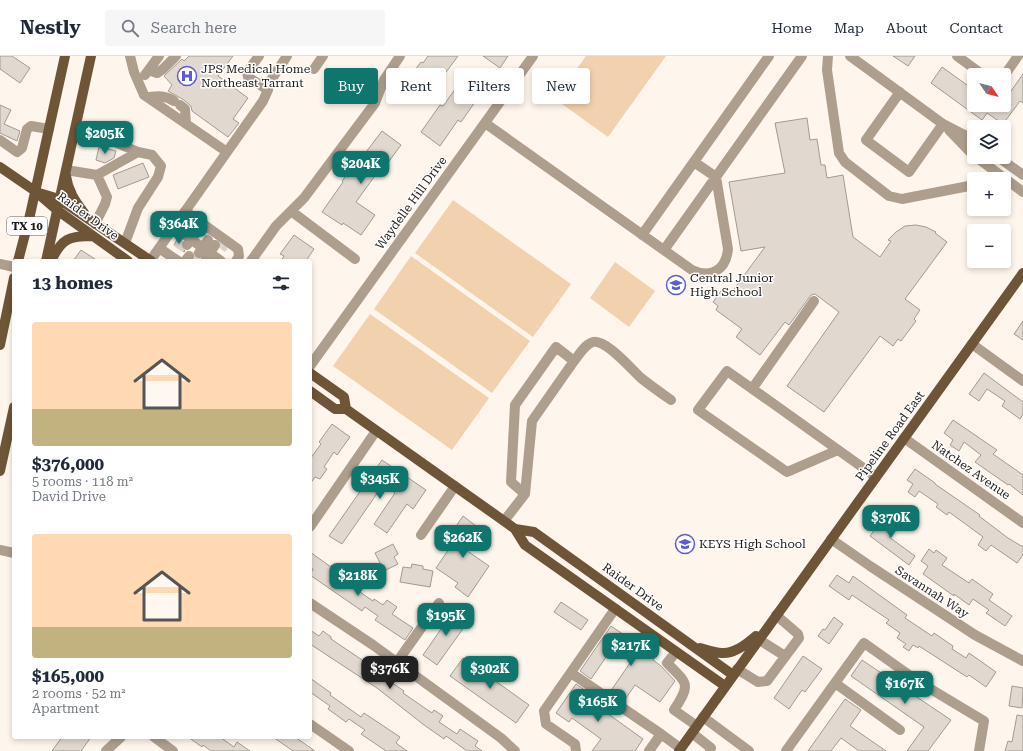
<!DOCTYPE html>
<html lang="en">
<head>
<meta charset="utf-8">
<style>
	:root { --surface:#fff; --page:#f6f6f7; --text:#1f2937; --muted:#747a83; --line:#e0e1e3; --accent:#0f766e }
	body { margin:0; font-family:"Roboto Serif",serif; background:var(--page); color:var(--text); height:100vh; display:flex; flex-direction:column; font-size:15px; white-space:nowrap }
	* { box-sizing:border-box; margin:0 }
	p { font-size:13px; color:var(--muted) }
	.icon { flex:none; width:22px; height:22px; fill:none; stroke:currentColor; stroke-width:2; stroke-linecap:round; stroke-linejoin:round }
	.map { position:relative; flex:1; overflow:hidden }
	.side { position:absolute; left:12px; top:203px; width:300px; height:480px; display:flex; flex-direction:column; background:var(--surface); border-radius:4px; box-shadow:0 2px 6px #0003 }
	.side>* { flex:none }
	.hud { position:absolute; left:324px; top:12px; width:380px; height:36px; display:flex; gap:8px }
	.needle { width:26px; rotate:125deg }
	.controls { position:absolute; left:967px; top:12px; display:grid; gap:8px }
	.controls a { display:grid; place-items:center; width:44px; height:44px; border-radius:4px; background:var(--surface); box-shadow:0 2px 6px #0003; font-size:20px }
	.price { position:absolute; translate:-50% -34px; padding:0 9px; border-radius:8px; background:var(--accent); color:#fff; font-size:13px; line-height:26px; filter:drop-shadow(0 1px 2px #0008) }
	.price::after { content:''; position:absolute; left:50%; top:24px; width:12px; height:9px; margin-left:-6px; background:inherit; clip-path:polygon(0 0,100% 0,50% 100%) }
	.price.current { background:#222; color:#fff }
	ul { padding:0; list-style:none }
	li { display:grid; align-content:center; gap:8px; height:212px; padding:0 20px }
	li span { display:grid; place-items:center; height:124px; border-radius:4px; color:#555 }
	li>.icon { margin-inline-start:auto }
	span .icon { width:72px; height:72px; fill:#fffc; stroke-width:1 }
	li b { font-size:17px }
	h2 { display:flex; justify-content:space-between; align-items:center; height:48px; padding:0 20px; font-size:17px }
	.tag { padding:0 14px; border-radius:4px; background:var(--surface); box-shadow:0 2px 6px #0003; font-size:14px; line-height:36px }
	.tag.current { background:var(--accent); color:#fff }
	header { display:flex; align-items:center; gap:24px; box-sizing:border-box; height:56px; padding:0 20px; background:var(--surface); border-bottom:1px solid var(--line) }
	header strong { font-size:19px }
	nav { display:flex; gap:22px; margin-inline-start:auto; font-size:14px }
	.search { width:280px; height:36px; background:var(--page); display:flex; align-items:center; gap:10px; box-sizing:border-box; padding:0 14px; border-radius:4px; color:var(--muted); font-size:15px }
	.map>svg:first-child { display:block }
	.green { fill:#f2d1ae }
	.building { fill:#e1d9d0; stroke:#a39b93 }
	.lines { fill:none; stroke-linecap:round; stroke-linejoin:round }
	.minor-tunnel { stroke:#dcd4cc; stroke-width:10; stroke-dasharray:10 5; stroke-linecap:butt }
	.minor { stroke:#ad9e8e; stroke-width:10 }
	.major { stroke:#6e5538; stroke-width:10 }
	.labels { text-anchor:middle; stroke-width:3; stroke-linejoin:round; paint-order:stroke }
	.shield { fill:#fff; stroke:#625f5d; stroke-width:1 }
	.shield-label { font-size:11px; font-weight:bold; fill:#1e1b17 }
	.poi-label { font-size:12px; fill:#1e1b17; stroke:#fff; text-anchor:start }
	.street-label { font-size:12px; fill:#1e1b17; stroke:#fff }
</style>
</head>
<body>
<header>
<strong>Nestly</strong>
<div class="search"><svg class="icon" aria-label="search" viewBox="0 0 24 24"><circle cx="10" cy="10" r="6"/><path d="M15 15l6 6"/></svg>Search here</div>
<nav><a>Home</a><a>Map</a><a>About</a><a>Contact</a></nav>
</header>
<div class="map">
<svg width="1023" height="695" viewBox="0 0 1023 695">
	<rect width="100%" height="100%" fill="#fef5ec"/>
	<!-- green -->
	<path class="green" d="M586 0H666L608 81 555 43Z
		M453 144 571 228 533 281 415 197Z
		M411 200 530 285 492 337 374 253Z
		M615 206 655 235 629 271 590 242Z
		M370 258 489 342 452 394 333 310Z"/>
	<!-- building -->
	<path class="building" d="M0 0H12L30 12 20 27 0 13Z
		M189 0H233L218 20 248 42 233 63 239 67 228 81 192 55 191 50 184 44 168 35 172 29 164 20 182 3 184 5Z
		M428 0H458L441 23 439 21 420 46 401 32 421 6 423 7Z
		M483 0H508L500 12Z
		M893 0H915L908 10Z
		M942 11 974 34V49H1004V45L1023 18V47L1020 45 1003 68 987 57 982 64 931 27Z
		M461 25 480 39 461 66 458 64 440 90 421 76 440 49 443 50Z
		M0 49 11 54 4 68 20 75 17 85 0 77Z
		M807 62 810 84 817 83 821 109H825L827 122 843 119 853 181 880 201 891 185 888 184 896 176 905 170 916 169 926 171 936 176 935 177 947 186 905 243 920 254 914 263 916 265 901 285 898 283 893 290 880 280 824 356 787 330 839 256 815 238 811 239 789 269 785 266 760 299 736 281 742 273 716 254 718 250 713 246 724 231 731 237 765 191 741 195 729 126 785 117 775 67Z
		M382 75 401 89 381 116 379 114 356 146 375 159 361 179 343 167 342 169 322 156 343 126 342 125 361 99 363 100Z
		M99 91 116 95 114 102 105 107 96 104Z
		M143 107 149 121 118 133 113 119Z
		M294 179 314 193 306 205H281L284 200 280 198Z
		M178 182 182 185 181 191 185 195 184 196 174 189Z
		M81 194 98 205H73Z
		M1023 265V284L1014 278Z
		M984 317 1023 346V358L1020 363 1002 350 1005 345 987 333 979 345 969 338Z
		M953 364 997 394 993 398 1023 419V439L1009 428 1008 429 975 406 981 399 964 386 959 395 950 389 953 384 944 377Z
		M332 368 350 381 337 399 334 396 324 411 327 413 320 423 315 421 310 428V403L321 388 319 386Z
		M382 404 426 434 413 453 407 448 387 477 374 468 395 437 383 429 342 488 329 480Z
		M915 413 935 427V428L980 459 979 460 1008 482 1023 491V499L1017 507 991 489 986 495 978 489 983 481 975 475 949 456 947 459 936 451 938 448 919 435 915 441 908 436 913 428 907 424Z
		M887 456 897 463 891 472 894 474 889 481 915 500 909 509 870 480Z
		M463 460 480 473 466 494 489 510 468 541 455 531 458 527 436 512 456 483 450 479Z
		M393 488 398 498 394 501 398 508 384 515 375 497Z
		M929 493 934 497 936 494 947 502 942 509 969 527 972 523 993 538 989 544 1012 560 1005 570 986 557 989 554 973 543 969 549 954 538V540L923 518 928 510 921 505Z
		M310 496 331 511 332 509 338 513 334 518 373 545 374 543 383 549 387 544 397 551 392 558 413 572 405 584 375 564 378 560 365 551 362 555 310 519 313 513 310 511Z
		M412 508 423 510V513L433 515 430 531 400 526 403 511 411 512Z
		M837 519 849 527 853 520 907 559 905 562 932 580 934 577 953 590 952 593 966 602 969 597 996 616 986 631 969 619 967 621 919 590 918 592 913 589 909 595 903 591 906 588 897 582 900 577 886 567 889 564 852 539 849 544 829 530Z
		M561 546 588 564 581 574 554 556Z
		M455 553 470 563 437 609 423 599Z
		M834 561 843 568 829 588 818 580 823 573 825 574Z
		M611 570 655 600 653 604 661 610 675 625 660 646 635 629 624 645 610 636 632 604 613 591 591 623 580 615Z
		M310 574 319 580 323 575 331 581V583L380 616 379 618 404 635 403 637 432 657 434 654 443 660 439 666 457 678 460 673 478 685 475 690 482 695H467L446 680 444 683 424 669 377 632 310 588Z
		M803 600 822 613 805 636 802 634 789 653 774 642Z
		M463 602 529 649 516 667 450 620Z
		M862 604 951 664 928 695H907L924 671 851 620Z
		M310 622 331 637 330 639 361 661 364 657 400 681 396 687 407 695H386L361 678 365 674 349 663 346 666 328 653 330 650 310 636Z
		M576 628 589 637 586 642 643 683 635 695H592L601 683 572 662 569 666 556 657Z
		M1012 630 1023 632 1022 652 1009 650Z
		M845 643 861 654 850 670 886 695H859L841 682 831 695H808Z
		M1017 659 1023 660V695H1005L1008 685 1012 686Z
		M62 681H91L81 695H52Z
		M188 681H220L234 691 237 686 250 695H211L203 689 202 691Z
		M273 681H295L315 695H293Z"/>
	<g class="lines">
		<!-- minor-tunnel -->
		<path class="minor-tunnel" d="M203 180 207 174
			M178 193 183 186
			M221 193 226 186
			M194 204 199 197"/>
		<!-- minor -->
		<path class="minor" d="M130 0 134 16 144 39 227 96
			M259 0 247 16 248 21 268 34
			M828 0 827 14 839 97 845 106 889 140 902 143 974 129
			M850 0 943 68 974 84
			M957 0 983 19
			M314 13 323 0
			M149 14 157 17 163 13 176 0
			M145 19 159 0
			M1004 20 1018 0
			M900 36 866 84 909 116 943 68
			M148 41C158 40 165 39 174 45
			M180 49 185 53 186 68
			M485 67 692 214C711 223 726 214 728 193L716 121 694 106
			M75 74 110 84 138 96
			M949 74 974 100
			M0 84 17 96 22 92 27 73 31 70 49 73
			M976 101 1023 136
			M998 101 1023 119
			M66 114 97 119 107 141 105 148 95 168
			M97 119 138 96 152 99 161 110 158 121 138 152 125 187
			M185 155 238 193 239 200 236 205
			M291 155 355 203
			M174 171 221 205
			M185 178 196 162
			M642 179 769 0
			M187 189 197 176
			M159 192 178 205
			M664 194 802 0
			M199 197 208 184
			M206 203 215 189
			M150 205 263 45 268 34 269 27 287 0
			M185 205 189 200
			M251 205 276 170 304 142 375 47 384 24 400 0
			M0 208 14 211
			M972 288 1023 325
			M574 305C579 299 585 288 593 286 606 283 632 314 641 322 651 330 661 337 671 344
			M310 310 533 0
			M752 333 814 245
			M904 382 1023 467
			M838 394 787 416 698 354 727 315C777 350 827 386 876 421
			M504 465 525 438 532 365 574 305 556 291 515 349 511 426 525 438
			M310 471 376 375
			M421 479 455 430
			M831 483 870 510 975 579 1023 605
			M0 494 14 497
			M310 547 373 589 501 682 515 695
			M758 583 785 600
			M676 596 667 607C688 628 691 628 674 654L697 670
			M397 606 439 547
			M737 613 758 626 767 625 799 582 798 578 776 559
			M571 617 661 678
			M835 627 864 587 919 626 984 665 979 695
			M703 661 749 695
			M310 668 349 695
			M692 677 711 692 710 695
			M154 681 173 695
			M106 695 121 681
			M576 695 575 688 546 668 544 655 615 553
			M649 695 661 678 680 692
			M786 695 835 627 900 674"/>
		<!-- major -->
		<path class="major" d="M0 111 35 135 57 154 128 205
			M66 120C68 135 75 145 84 157
			M39 137 59 143 151 205
			M18 205 30 159 65 0
			M46 205 91 0
			M51 205C62 182 69 180 93 180
			M0 289 14 222
			M310 317 344 341 346 353
			M310 335 335 353H346L504 465 515 473 525 489 725 630
			M0 415 14 351
			M515 473 534 476 733 619
			M700 592C707 594 715 597 722 597 734 598 747 588 756 580
			M679 695 1023 217"/>
	</g>
	<!-- icons -->
	<defs>
		<symbol id="hospital-ring" viewBox="-11 -11 22 22"><circle r="9.5" fill="#fff" stroke="#5e5cd4" stroke-width="1.5"/><path d="M-5-5h3v3.5h4V-5h3V5h-3V1.5h-4V5h-3Z" fill="#5e5cd4"/></symbol>
		<symbol id="school-ring" viewBox="-11 -11 22 22"><circle r="9.5" fill="#fff" stroke="#5e5cd4" stroke-width="1.5"/><path d="M0-5L7-2L0 1L-7-2ZM-4 1L0 2.5L4 1V4Q0 6-4 4Z" fill="#5e5cd4"/></symbol>
	</defs>
	<g fill-rule="evenodd">
		<use href="#hospital-ring" x="176" y="9" width="22" height="22"/>
		<use href="#school-ring" x="665" y="218" width="22" height="22"/>
		<use href="#school-ring" x="674" y="477" width="22" height="22"/>
	</g>
	<g class="labels">
		<!-- shield labels -->
		<rect class="shield" x="7" y="161" width="40" height="18" rx="3"/>
		<g class="shield-label">
			<text x="27" y="174">TX 10</text>
		</g>
		<!-- poi labels -->
		<g class="poi-label">
			<text x="201" y="17">JPS Medical Home<tspan x="201" dy="14">Northeast Tarrant</tspan></text>
			<text x="690" y="226">Central Junior<tspan x="690" dy="14">High School</tspan></text>
			<text x="699" y="492">KEYS High School</text>
		</g>
		<!-- street labels -->
		<g class="street-label">
			<text transform="translate(411 147) rotate(-54)" y="4">Waydelle Hill Drive</text>
			<text transform="translate(88 160) rotate(36)" y="4">Raider Drive</text>
			<text transform="translate(890 380) rotate(-54)" y="4">Pipeline Road East</text>
			<text transform="translate(971 414) rotate(35)" y="4">Natchez Avenue</text>
			<text transform="translate(633 531) rotate(36)" y="4">Raider Drive</text>
			<text transform="translate(932 536) rotate(33)" y="4">Savannah Way</text>
		</g>
	</g>
</svg>
<div class="controls">
<a><svg class="needle" viewBox="-14 -14 28 28"><path d="M0-13l5 13h-10z" fill="#e53935"/><path d="M0 13l5-13h-10z" fill="#747a83"/></svg></a>
<a><svg class="icon" aria-label="layers" viewBox="0 0 24 24"><path d="M12 4l9 5-9 5-9-5zM3 14l9 5 9-5"/></svg></a>
<a>+</a>
<a>−</a>
</div>
<b class="price" style="left:105px;top:99px">$205K</b>
<b class="price" style="left:361px;top:129px">$204K</b>
<b class="price" style="left:179px;top:189px">$364K</b>
<b class="price" style="left:380px;top:444px">$345K</b>
<b class="price" style="left:891px;top:483px">$370K</b>
<b class="price" style="left:463px;top:503px">$262K</b>
<b class="price" style="left:358px;top:541px">$218K</b>
<b class="price" style="left:446px;top:581px">$195K</b>
<b class="price" style="left:631px;top:611px">$217K</b>
<b class="price current" style="left:390px;top:634px">$376K</b>
<b class="price" style="left:490px;top:634px">$302K</b>
<b class="price" style="left:905px;top:649px">$167K</b>
<b class="price" style="left:598px;top:667px">$165K</b>
<div class="hud">
<a class="tag current">Buy</a>
<a class="tag">Rent</a>
<a class="tag">Filters</a>
<a class="tag">New</a>
</div>
<section class="side">
<h2>13 homes<svg class="icon" aria-label="filters" viewBox="0 0 24 24"><path d="M4 7h16M4 17h16"/><circle cx="9" cy="7" r="2"/><circle cx="15" cy="17" r="2"/></svg></h2>
<ul>
<li><span style="background:linear-gradient(#ffd9b3 70%,#c2b280 0)"><svg class="icon" aria-label="home" viewBox="0 0 24 24"><path d="M3 11l9-7 9 7M6 9v11h12V9"/></svg></span><div><b>$376,000</b><p>5 rooms · 118 m²</p><p>David Drive</p></div></li>
<li><span style="background:linear-gradient(#ffd9b3 75%,#c2b280 0)"><svg class="icon" aria-label="home" viewBox="0 0 24 24"><path d="M3 11l9-7 9 7M6 9v11h12V9"/></svg></span><div><b>$165,000</b><p>2 rooms · 52 m²</p><p>Apartment</p></div></li>
</ul>
</section>
</div>
</body>
</html>
